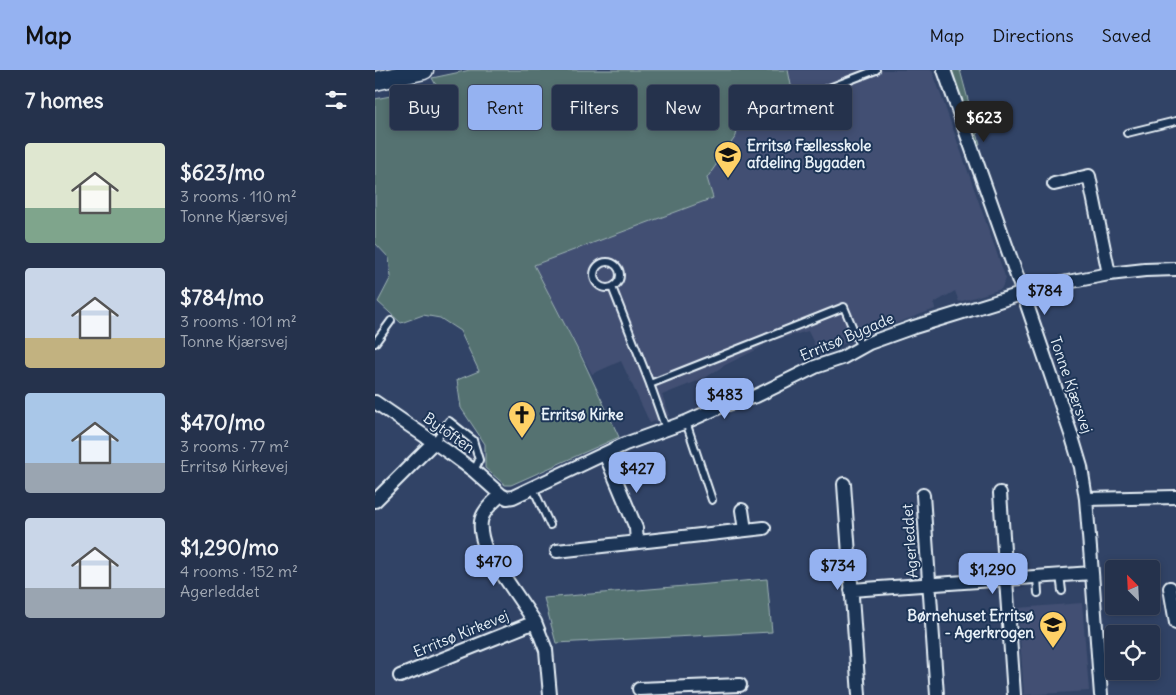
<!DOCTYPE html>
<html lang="en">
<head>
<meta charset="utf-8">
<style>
	:root { --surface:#25324c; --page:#313e56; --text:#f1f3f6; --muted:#a3aab5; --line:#424d64; --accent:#95b2f1 }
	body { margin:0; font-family:Delius,sans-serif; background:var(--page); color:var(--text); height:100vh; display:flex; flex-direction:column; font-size:19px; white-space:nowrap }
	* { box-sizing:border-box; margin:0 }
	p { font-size:16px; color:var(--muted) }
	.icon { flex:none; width:28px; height:28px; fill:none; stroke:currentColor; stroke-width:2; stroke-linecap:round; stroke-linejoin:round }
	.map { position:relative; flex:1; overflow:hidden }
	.panel { display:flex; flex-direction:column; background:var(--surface); width:375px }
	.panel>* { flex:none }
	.guide { position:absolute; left:15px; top:15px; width:475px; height:45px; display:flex; gap:10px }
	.needle { width:32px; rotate:336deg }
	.fabs { position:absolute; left:730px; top:490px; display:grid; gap:10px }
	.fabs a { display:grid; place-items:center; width:55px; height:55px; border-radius:5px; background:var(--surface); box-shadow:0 2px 8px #0003,0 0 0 1px var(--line); font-size:25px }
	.price { position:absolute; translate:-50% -42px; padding:0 11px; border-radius:10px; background:var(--accent); color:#111; font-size:16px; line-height:32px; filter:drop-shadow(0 1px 2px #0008) }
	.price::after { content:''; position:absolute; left:50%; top:30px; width:15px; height:11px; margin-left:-8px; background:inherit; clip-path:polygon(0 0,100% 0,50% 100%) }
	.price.selected { background:#222; color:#fff }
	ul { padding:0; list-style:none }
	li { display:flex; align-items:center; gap:15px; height:125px; padding:0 25px }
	li span { display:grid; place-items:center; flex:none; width:140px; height:100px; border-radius:5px; color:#555 }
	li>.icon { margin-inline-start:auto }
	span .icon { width:60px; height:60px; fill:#fffc; stroke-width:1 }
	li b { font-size:21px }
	h2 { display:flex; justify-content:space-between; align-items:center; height:60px; padding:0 25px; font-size:21px }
	.pill { padding:0 18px; border-radius:5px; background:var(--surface); box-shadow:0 2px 8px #0003,0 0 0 1px var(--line); font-size:18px; line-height:45px }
	.pill.selected { background:var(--accent); color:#111 }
	header { display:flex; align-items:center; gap:30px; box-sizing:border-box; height:70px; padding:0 25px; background:var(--accent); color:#111 }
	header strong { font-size:24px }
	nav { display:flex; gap:28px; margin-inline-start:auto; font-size:18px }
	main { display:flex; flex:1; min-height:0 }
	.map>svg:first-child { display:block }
	.built { fill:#425073 }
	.green { fill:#547271; stroke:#9eb2b4 }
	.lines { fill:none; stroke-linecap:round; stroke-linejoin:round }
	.lane-casing { stroke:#e8f1f8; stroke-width:10 }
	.street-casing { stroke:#e8f1f8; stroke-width:16 }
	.secondary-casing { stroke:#e8f1f8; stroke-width:21 }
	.lane { stroke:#1d3557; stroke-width:6 }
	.street { stroke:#1d3557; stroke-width:12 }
	.secondary { stroke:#1d3557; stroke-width:18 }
	.labels { text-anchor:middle; stroke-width:4; stroke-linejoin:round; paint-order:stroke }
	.poi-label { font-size:15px; font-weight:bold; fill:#e8f1f8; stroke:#1d3557; text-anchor:start }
	.street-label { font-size:15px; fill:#e8f1f8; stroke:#1d3557 }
</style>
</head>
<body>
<header>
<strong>Map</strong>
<nav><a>Map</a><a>Directions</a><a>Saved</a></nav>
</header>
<main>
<section class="panel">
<h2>7 homes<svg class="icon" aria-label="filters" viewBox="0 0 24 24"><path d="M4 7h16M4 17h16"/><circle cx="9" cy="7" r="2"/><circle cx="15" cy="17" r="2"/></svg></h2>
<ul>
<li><span style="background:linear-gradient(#dfe7d0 65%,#7fa58c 0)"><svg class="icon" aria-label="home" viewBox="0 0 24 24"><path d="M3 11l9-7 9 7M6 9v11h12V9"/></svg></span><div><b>$623/mo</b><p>3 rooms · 110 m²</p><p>Tonne Kjærsvej</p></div></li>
<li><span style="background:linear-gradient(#c9d6e8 70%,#c2b280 0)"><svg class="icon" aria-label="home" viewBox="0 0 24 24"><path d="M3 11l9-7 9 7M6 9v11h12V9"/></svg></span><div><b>$784/mo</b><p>3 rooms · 101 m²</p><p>Tonne Kjærsvej</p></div></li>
<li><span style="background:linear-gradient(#a9c7e8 70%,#9aa5b1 0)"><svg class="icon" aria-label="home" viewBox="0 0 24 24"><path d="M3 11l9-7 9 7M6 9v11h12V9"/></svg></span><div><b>$470/mo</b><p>3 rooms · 77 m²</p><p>Erritsø Kirkevej</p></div></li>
<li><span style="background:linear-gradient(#c9d6e8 70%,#9aa5b1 0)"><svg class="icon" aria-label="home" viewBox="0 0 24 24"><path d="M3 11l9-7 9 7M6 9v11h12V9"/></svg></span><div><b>$1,290/mo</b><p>4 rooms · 152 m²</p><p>Agerleddet</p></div></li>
</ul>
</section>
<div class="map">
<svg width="801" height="625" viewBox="0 0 801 625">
	<rect width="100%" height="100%" fill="#314366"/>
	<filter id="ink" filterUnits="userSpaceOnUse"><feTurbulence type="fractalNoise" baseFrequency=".02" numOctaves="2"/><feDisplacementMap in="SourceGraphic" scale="10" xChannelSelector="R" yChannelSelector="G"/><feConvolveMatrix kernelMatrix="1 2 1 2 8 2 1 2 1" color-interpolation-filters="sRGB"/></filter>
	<g filter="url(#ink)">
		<!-- built -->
		<path class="built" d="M95 0H557L631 209 626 219 584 232 580 221 559 233 560 239 489 265 444 284 433 261 393 272 383 279 350 295 330 308 287 325 295 345 275 353 246 291 217 304 57 8Z
			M707 533 714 621 649 625 643 538Z"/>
		<!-- green -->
		<path class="green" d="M95 0H413L418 25 366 38 361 66 332 108 338 128 159 195 207 288 244 367 136 415H130L110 398V374L86 338 82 310 104 301 85 261 65 248 48 245 26 253 3 232 16 207 14 188 0 173V29L62 17 57 8Z
			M576 0H585L605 74 602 75Z
			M392 509 397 562 181 573 169 528Z"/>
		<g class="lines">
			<defs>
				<path id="lane" d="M415 33 501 0
					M752 63 801 51
					M219 205a13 13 0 1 1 26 0a13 13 0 1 1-26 0Z
					M237 217 275 314
					M0 273 16 251
					M311 352 337 430
					M291 359 275 314 469 237 486 278
					M59 372 74 351 98 370 104 390 99 401
					M158 418 175 455
					M685 505 687 521
					M662 507 663 523"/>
				<path id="street" d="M569 0 648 223 697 367 706 397 711 429 717 503 726 625
					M679 114 714 106 734 204
					M0 332 76 384 99 401 126 425 132 428 138 427 250 374 311 352 349 335 381 326 440 297 467 288 494 273 536 258 672 216 734 204 770 200 801 199
					M230 384 261 458 262 472
					M469 414 484 625
					M625 423 639 625
					M126 425C104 443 101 453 111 480L160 552 171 580 175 625
					M548 425 562 625
					M711 429 801 427
					M0 431 59 372
					M367 440 370 460
					M182 481 389 458
					M795 518 801 553
					M476 520 717 503
					M25 606 160 552
					M264 619 365 615"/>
				<path id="secondary" d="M0 11 49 0"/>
			</defs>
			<!-- lane casing -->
			<use href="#lane" class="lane-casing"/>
			<!-- street casing -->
			<use href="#street" class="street-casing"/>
			<!-- secondary casing -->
			<use href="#secondary" class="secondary-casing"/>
			<!-- lane -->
			<use href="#lane" class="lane"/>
			<!-- street -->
			<use href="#street" class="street"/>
			<!-- secondary -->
			<use href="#secondary" class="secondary"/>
		</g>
	</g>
	<!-- icons -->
	<defs>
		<symbol id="school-pin" viewBox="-11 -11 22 30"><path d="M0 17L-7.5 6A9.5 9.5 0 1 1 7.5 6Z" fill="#ffd166" stroke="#1d3557"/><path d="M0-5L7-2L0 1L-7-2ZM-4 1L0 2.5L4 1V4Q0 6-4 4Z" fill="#111"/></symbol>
		<symbol id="church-pin" viewBox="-11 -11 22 30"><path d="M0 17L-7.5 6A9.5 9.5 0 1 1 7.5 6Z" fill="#ffd166" stroke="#1d3557"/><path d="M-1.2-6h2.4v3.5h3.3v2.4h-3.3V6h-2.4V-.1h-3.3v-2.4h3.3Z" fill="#111"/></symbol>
	</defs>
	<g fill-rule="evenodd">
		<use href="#school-pin" x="337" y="69" width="32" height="43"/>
		<use href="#church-pin" x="131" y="329" width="32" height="43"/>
		<use href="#school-pin" x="662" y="539" width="32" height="43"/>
	</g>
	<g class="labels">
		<!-- poi labels -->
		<g class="poi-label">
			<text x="372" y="81">Erritsø Fællesskole<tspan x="372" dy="17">afdeling Bygaden</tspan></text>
			<text x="166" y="350">Erritsø Kirke</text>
			<text x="659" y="551" text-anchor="end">Børnehuset Erritsø<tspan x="659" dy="17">- Agerkrogen</tspan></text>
		</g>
		<!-- street labels -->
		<g class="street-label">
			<text transform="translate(472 267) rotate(-23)" y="5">Erritsø Bygade</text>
			<text transform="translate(696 315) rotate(71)" y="5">Tonne Kjærsvej</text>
			<text transform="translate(74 363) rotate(35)" y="5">Bytoften</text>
			<text transform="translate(535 471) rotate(-94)" y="5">Agerleddet</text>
			<text transform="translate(86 564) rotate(-22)" y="5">Erritsø Kirkevej</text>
		</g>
	</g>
</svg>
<div class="fabs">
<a><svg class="needle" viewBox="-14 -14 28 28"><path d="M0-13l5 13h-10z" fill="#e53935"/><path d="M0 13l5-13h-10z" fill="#a3aab5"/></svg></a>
<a><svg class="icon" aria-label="locate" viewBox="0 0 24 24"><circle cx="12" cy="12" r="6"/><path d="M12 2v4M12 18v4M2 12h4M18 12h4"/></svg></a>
</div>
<b class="price selected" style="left:609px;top:73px">$623</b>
<b class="price" style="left:670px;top:246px">$784</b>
<b class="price" style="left:350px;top:350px">$483</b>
<b class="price" style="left:262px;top:424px">$427</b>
<b class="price" style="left:119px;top:517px">$470</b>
<b class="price" style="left:463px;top:521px">$734</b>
<b class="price" style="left:618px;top:525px">$1,290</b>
<div class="guide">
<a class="pill">Buy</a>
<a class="pill selected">Rent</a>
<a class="pill">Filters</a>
<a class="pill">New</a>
<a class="pill">Apartment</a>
</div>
</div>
</main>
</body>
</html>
